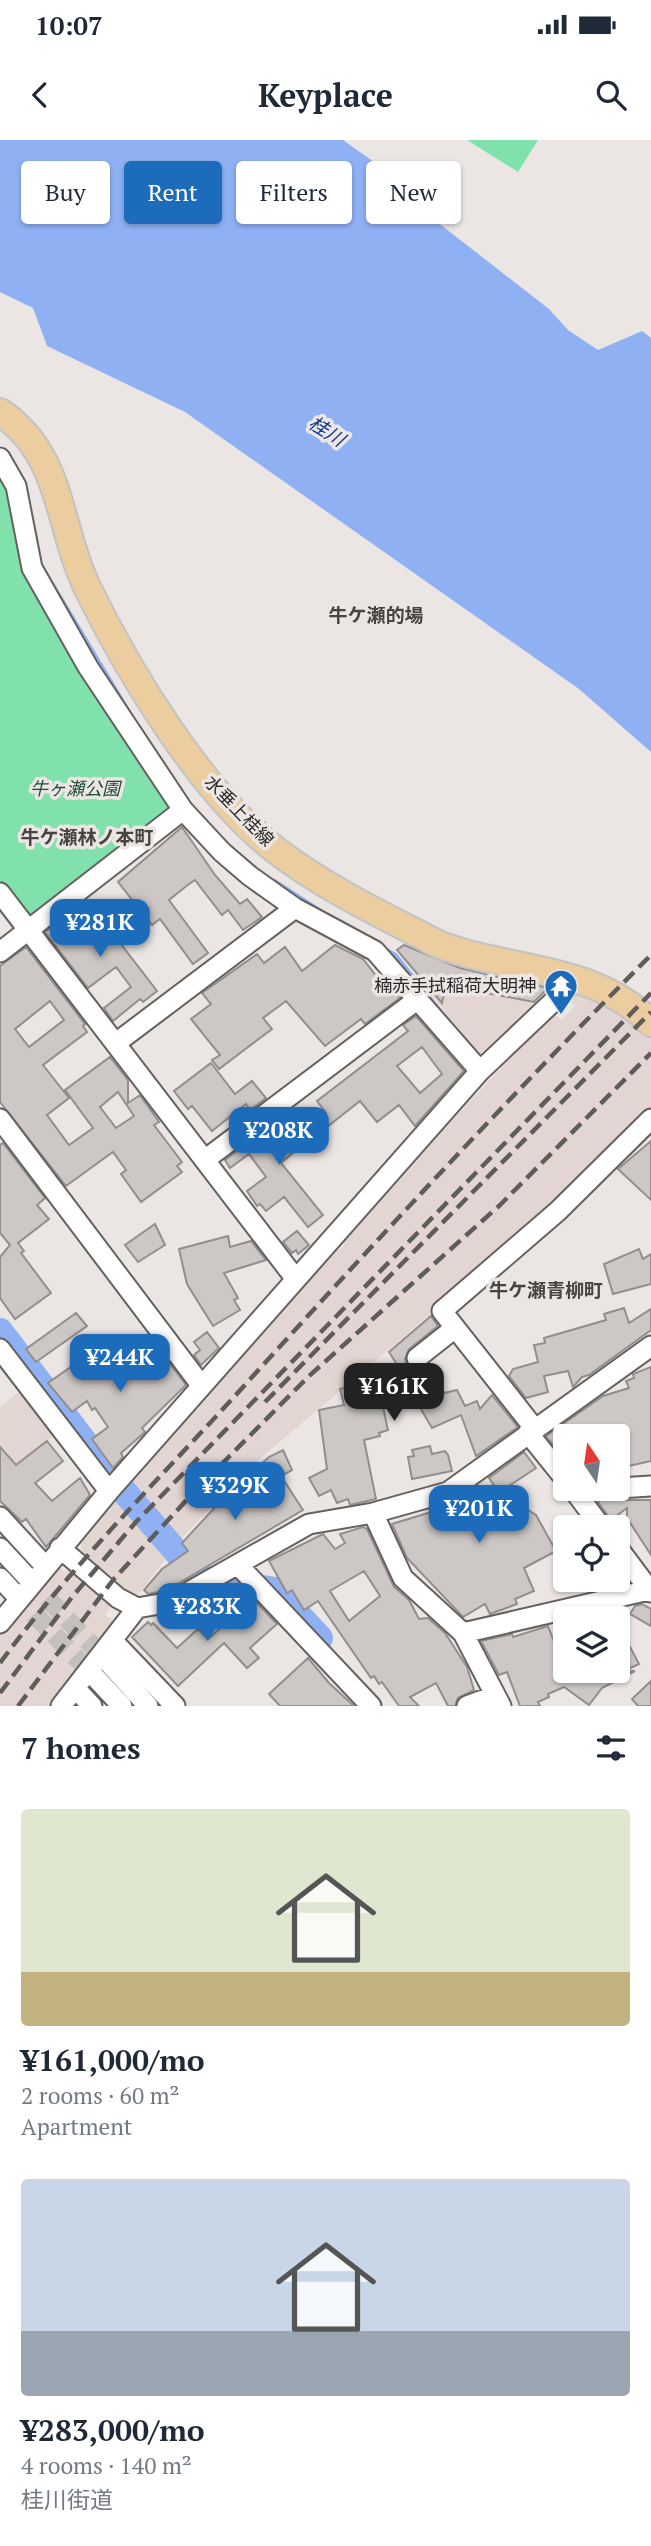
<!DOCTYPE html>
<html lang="en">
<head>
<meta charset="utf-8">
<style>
	:root { --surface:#fff; --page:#f2f2f3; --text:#1f2937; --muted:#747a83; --accent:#1d6cbb }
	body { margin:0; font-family:"PT Serif","Noto Sans JP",serif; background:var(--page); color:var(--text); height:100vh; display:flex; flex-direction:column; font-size:26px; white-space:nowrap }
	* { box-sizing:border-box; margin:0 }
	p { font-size:23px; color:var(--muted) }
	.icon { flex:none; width:38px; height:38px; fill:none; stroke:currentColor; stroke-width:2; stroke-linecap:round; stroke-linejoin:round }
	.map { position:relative; height:1566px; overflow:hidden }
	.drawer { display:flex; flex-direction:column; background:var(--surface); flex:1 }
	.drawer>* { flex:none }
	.banner { position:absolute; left:21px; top:21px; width:609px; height:63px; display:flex; gap:14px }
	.needle { width:46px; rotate:347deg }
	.buttons { position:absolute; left:553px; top:1284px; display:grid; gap:14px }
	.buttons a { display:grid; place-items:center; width:77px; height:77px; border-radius:7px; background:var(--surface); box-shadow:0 2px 5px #0004; font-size:35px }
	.price { position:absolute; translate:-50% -60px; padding:0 16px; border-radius:14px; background:var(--accent); color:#fff; font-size:23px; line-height:46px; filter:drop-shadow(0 2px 4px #0008) }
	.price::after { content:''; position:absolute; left:50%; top:42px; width:21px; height:16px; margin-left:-10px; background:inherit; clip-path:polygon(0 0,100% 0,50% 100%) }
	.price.selected { background:#222; color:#fff }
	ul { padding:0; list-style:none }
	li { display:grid; align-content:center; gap:14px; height:371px; padding:0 21px }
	li span { display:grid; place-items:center; height:217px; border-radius:7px; color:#555 }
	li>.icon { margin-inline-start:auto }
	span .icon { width:126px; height:126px; fill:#fffc; stroke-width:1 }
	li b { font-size:30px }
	h2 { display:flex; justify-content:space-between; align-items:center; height:84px; padding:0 21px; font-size:30px }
	.chip { padding:0 24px; border-radius:7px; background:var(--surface); box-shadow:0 2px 5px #0004; font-size:24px; line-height:63px }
	.chip.selected { background:var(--accent); color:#fff }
	.status { display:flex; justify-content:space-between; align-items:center; height:49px; padding:0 35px; background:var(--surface); direction:ltr }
	.status svg { height:19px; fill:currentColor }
	header { display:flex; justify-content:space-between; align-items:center; height:91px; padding:0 21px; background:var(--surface); font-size:32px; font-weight:600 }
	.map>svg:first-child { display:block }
	.built { fill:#e3d6d2 }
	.green { fill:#80e1ac }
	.water { fill:#8fb1f3 }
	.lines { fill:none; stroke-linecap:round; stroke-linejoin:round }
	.stream { stroke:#8fb1f3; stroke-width:4.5 }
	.river { stroke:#8fb1f3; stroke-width:26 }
	.building { fill:#cdc8c6; stroke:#938e8d; stroke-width:2; fill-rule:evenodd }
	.minor-tunnel { stroke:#c4c0be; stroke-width:19; stroke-dasharray:19 10; stroke-linecap:butt }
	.minor-casing { stroke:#65615f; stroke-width:23 }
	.major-casing { stroke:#c3c3c3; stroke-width:30 }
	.minor { stroke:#fff; stroke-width:19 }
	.major { stroke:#ebcda0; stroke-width:26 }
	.rail { stroke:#5f5c5c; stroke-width:4.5; stroke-dasharray:14 7; stroke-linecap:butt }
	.labels { text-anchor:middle; stroke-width:7; stroke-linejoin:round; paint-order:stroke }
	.park-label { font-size:18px; font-style:italic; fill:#214d36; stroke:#ebe6e4 }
	.street-label { font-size:18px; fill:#2a2828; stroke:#ebe6e4 }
	.poi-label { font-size:18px; fill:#2a2828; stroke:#ebe6e4; text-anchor:end }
	.water-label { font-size:19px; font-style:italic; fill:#113895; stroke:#ebe6e4 }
	.neighbourhood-label { font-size:19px; font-weight:bold; fill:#494443; stroke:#ebe6e4 }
</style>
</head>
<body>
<div class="status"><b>10:07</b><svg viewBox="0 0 49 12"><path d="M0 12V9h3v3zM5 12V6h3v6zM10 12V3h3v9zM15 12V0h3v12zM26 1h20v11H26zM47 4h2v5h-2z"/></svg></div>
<header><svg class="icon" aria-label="back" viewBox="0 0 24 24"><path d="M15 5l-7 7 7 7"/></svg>Keyplace<svg class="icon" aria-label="search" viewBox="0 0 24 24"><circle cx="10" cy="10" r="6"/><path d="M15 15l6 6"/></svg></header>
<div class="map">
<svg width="651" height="1566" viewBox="0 0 651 1566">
	<rect width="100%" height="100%" fill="#ebe6e4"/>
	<!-- built -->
	<path class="built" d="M438 820 449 824 553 844 482 914H478L417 837Z
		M580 851 651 895V970L540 1077 446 1161 249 1328 181 1399 137 1456 124 1449 105 1475 116 1483 51 1566H0V1495L12 1477 56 1425 65 1432 82 1414 80 1397 271 1183 330 1111H338L344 1105 342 1097 553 873 562 880 575 866 569 860Z
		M24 1248 58 1293 20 1321 37 1342 8 1369 0 1361V1267Z"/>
	<!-- green -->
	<path class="green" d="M467 0H538L518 32Z
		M0 334 8 346 19 414 170 662 167 672 34 777H24L0 745Z"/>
	<!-- water -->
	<path class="water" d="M0 0H343L388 32 414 64 549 169 568 190 598 210 642 191 651 198V612L579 549 185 272 47 206 33 168 0 152Z"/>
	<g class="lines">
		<!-- stream -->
		<path class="stream" d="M43 429 127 569
			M274 741 320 771
			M384 809 395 815 439 870
			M523 878 537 864"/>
		<!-- river -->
		<path class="river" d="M0 1191 109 1334 199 1438 275 1450 320 1498"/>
	</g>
	<!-- building -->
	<path class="building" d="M182 687 215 735 240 764 247 759 262 777 243 790 228 770 222 775 195 740 189 744 169 760 208 813 193 824 160 779 152 785 118 742Z
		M89 772 92 777 97 773 157 851 143 862 140 859 113 881 104 868 131 847 116 827 88 848 45 792 59 781 63 786 73 778 76 782Z
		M335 805 363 819 381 842 384 840 400 858 365 884 361 879 325 906 286 861 263 878 272 889 219 929 212 920 220 915 191 879 211 864 202 853 257 814 264 823 285 807 302 831Z
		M404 805 460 828 548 848 534 862 446 845 442 863 397 810Z
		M26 807 85 884 83 886 87 892 43 925 69 958 47 975 69 1005 93 988 65 950 110 917 128 940V963L140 955 159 982 154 985 182 1022 177 1026 182 1032 141 1062 121 1034 126 1030 113 1012 66 1046 0 962V826ZM50 861 64 880 29 907 15 889ZM118 952 134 976 116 988 100 967Z
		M416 876 464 931 415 986 399 965 377 982 360 961 327 987 320 978 326 973 317 961 408 891 403 885ZM422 907 442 934 420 953 397 926Z
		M211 923 235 954 252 941 266 958 250 970 246 964 212 991 192 966 188 969 174 951Z
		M297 975 314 995 281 1023 323 1075 308 1087 284 1057 266 1071 260 1064 257 1066 247 1051 266 1037 249 1014 230 1028 225 1020 281 978 288 982Z
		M651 1001V1060L618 1029Z
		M3 1003 45 1058 37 1065 49 1079 18 1103 24 1111 21 1113 51 1153 15 1179 0 1158V1117L10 1105 0 1093V1005Z
		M155 1084 165 1105 138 1122 125 1105Z
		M297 1091 309 1105 298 1114 296 1110 292 1113 283 1102Z
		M228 1096 230 1107 251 1101 266 1120 224 1133 238 1158 234 1160 240 1170 213 1186 187 1144 179 1109Z
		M639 1109 643 1119 651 1114V1144L613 1154 604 1124Z
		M624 1168 629 1183 651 1169V1190L589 1235 582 1237 573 1247 568 1231 544 1236 548 1252 526 1258 509 1236 513 1229 538 1222 534 1205 545 1203 544 1198 606 1180 604 1174Z
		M76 1173 87 1186 36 1222 26 1209Z
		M431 1176 438 1186 409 1209 405 1219 407 1225 413 1230 425 1228 436 1247 440 1245 444 1253 457 1250 465 1266 477 1261 480 1269 492 1255 518 1287 476 1316 461 1275 432 1288 402 1237 379 1249 388 1290 379 1293 380 1296 364 1300 376 1359 350 1365 348 1359 337 1363 331 1350 319 1356 309 1338 327 1329 319 1270 344 1265 340 1249 384 1237 382 1234 398 1226 389 1212Z
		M207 1192 219 1208 201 1225 194 1215 200 1210 194 1202Z
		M105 1203 123 1228 154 1203 186 1245 142 1288 145 1292 121 1313 123 1317 113 1328 92 1299 108 1287 95 1268 92 1270 87 1261 72 1272 48 1243Z
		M651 1227V1321L620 1328 618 1297H565V1320L546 1296 603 1256 629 1248 626 1241 634 1238 633 1234Z
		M47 1301 63 1321 35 1343 52 1361 80 1338 90 1355 46 1407 26 1379 22 1382 0 1361V1307L16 1325Z
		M430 1306 432 1314 445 1311 448 1315 452 1331 412 1339 408 1317 414 1316 412 1310Z
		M283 1310 292 1330 281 1336 303 1370 167 1450 148 1454 144 1450 162 1429 188 1411 182 1403 231 1350 269 1317Z
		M524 1312 536 1328 500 1352 536 1375 556 1411 524 1428 534 1451 515 1459 517 1464 490 1474 485 1464 463 1477 407 1418 392 1384 464 1362 462 1357 469 1352 478 1349 480 1352V1349L494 1345 489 1338Z
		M608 1355 618 1360H651V1415L627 1378V1368L611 1380 598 1362Z
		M363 1387 367 1389 394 1447 409 1460 419 1479 428 1478 445 1493 467 1527 474 1550 458 1558 455 1566H448L436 1543 410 1557 419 1566H399L382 1542 379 1544 374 1536 371 1538 318 1461 304 1470 292 1450 287 1453 269 1421 323 1394 335 1409 345 1403 340 1394ZM364 1431 380 1456 349 1481 330 1451Z
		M255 1461 277 1484 250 1508 259 1518 247 1528 224 1503 178 1546 132 1497 148 1482 151 1485 153 1483 177 1508 198 1489 208 1499 245 1466 247 1469Z
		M642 1464 651 1469V1486L630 1474 635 1466Z
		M548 1486 555 1504 565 1500V1531H618V1502L629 1505 639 1524 624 1531H635L602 1548 589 1565 564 1547 548 1554 549 1557 538 1562 540 1566H520L507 1532 499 1535 481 1501 512 1494 513 1497Z
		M308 1518 329 1543 354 1566H280L269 1554Z
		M651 1541V1566H638L632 1559Z"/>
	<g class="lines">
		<!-- minor-tunnel -->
		<path class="minor-tunnel" d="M27 1437 107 1521
			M14 1453 94 1536"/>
		<defs>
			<path id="minor" d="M0 318 16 346 32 428 88 527 183 670 222 712 250 736 295 768 375 811 480 931
				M0 753 295 1138
				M0 812 183 670
				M116 903 295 768
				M0 979 201 1245
				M206 1019 418 859
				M0 1209 109 1351
				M417 1218 455 1188
				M534 1288 442 1171 558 1071 651 979
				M528 1293 565 1339
				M618 1348 651 1346
				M573 1349 602 1388
				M373 1373 403 1438 463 1493 501 1566
				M0 1377 45 1426
				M0 1408 27 1437
				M60 1408 118 1458 137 1468 171 1462 309 1384 373 1373 448 1352 651 1206
				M618 1408 651 1452
				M239 1426 371 1566
				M0 1438 14 1453
				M0 1483 110 1350 480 931 578 838
				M463 1493 649 1450
				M112 1500 175 1566
				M107 1521 148 1566
				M94 1536 122 1566
				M75 1548 92 1566
				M61 1566 137 1468
				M467 1566 494 1556"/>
			<path id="major" d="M0 272C64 315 57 386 88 449 129 533 203 655 277 711 325 748 384 776 438 804 509 832 593 824 651 883"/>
		</defs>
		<!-- minor casing -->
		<use href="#minor" class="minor-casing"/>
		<!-- major casing -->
		<use href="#major" class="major-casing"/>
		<!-- minor -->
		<use href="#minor" class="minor"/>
		<!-- major -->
		<use href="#major" class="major"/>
		<!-- rail -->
		<path class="rail" d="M265 1262 651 872
			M0 1523C70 1428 154 1344 234 1257 370 1107 508 958 651 815
			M0 1553 72 1457 135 1383 651 853
			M18 1566 113 1440 194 1352 309 1236 500 1065 651 913"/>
	</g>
	<!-- icons -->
	<defs>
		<symbol id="temple-pin" viewBox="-11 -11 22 30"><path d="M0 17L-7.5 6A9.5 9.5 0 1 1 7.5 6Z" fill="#1d6cbb" stroke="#ebe6e4"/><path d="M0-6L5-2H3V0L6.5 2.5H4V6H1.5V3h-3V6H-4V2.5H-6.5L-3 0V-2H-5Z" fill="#fff"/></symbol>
	</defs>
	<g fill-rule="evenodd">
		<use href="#temple-pin" x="542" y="827" width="38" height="52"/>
	</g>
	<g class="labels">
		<!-- park labels -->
		<g class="park-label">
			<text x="75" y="655">牛ヶ瀬公園</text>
		</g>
		<!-- street labels -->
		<g class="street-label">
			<text transform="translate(239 671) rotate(46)" y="6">水垂上桂線</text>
		</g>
		<!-- poi labels -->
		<g class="poi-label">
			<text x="536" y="852">楠赤手拭稲荷大明神</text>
		</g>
		<!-- water labels -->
		<g class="water-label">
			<text transform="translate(327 291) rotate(32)" y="7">桂川</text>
		</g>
		<!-- neighbourhood labels -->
		<g class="neighbourhood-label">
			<text x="376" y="482">牛ケ瀬的場</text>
			<text x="87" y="704">牛ケ瀬林ノ本町</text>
			<text x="546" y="1157">牛ケ瀬青柳町</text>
		</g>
	</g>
</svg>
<div class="buttons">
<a><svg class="needle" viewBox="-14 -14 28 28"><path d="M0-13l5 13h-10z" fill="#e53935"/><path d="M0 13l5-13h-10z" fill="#747a83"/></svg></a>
<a><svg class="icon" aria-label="locate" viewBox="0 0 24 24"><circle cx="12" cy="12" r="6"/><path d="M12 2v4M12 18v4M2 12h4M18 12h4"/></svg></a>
<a><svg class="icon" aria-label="layers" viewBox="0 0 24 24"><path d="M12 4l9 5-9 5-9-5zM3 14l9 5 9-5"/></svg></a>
</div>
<b class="price" style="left:100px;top:819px">¥281K</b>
<b class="price" style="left:279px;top:1027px">¥208K</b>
<b class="price" style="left:120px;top:1254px">¥244K</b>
<b class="price selected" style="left:394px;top:1283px">¥161K</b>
<b class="price" style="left:235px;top:1382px">¥329K</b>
<b class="price" style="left:479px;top:1405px">¥201K</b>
<b class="price" style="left:207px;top:1503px">¥283K</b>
<div class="banner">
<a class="chip">Buy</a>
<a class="chip selected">Rent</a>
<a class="chip">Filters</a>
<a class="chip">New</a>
</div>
</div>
<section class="drawer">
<h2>7 homes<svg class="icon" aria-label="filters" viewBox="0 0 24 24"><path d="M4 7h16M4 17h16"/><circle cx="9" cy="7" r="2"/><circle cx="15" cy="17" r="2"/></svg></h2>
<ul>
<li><span style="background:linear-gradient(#dfe7d0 75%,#c2b280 0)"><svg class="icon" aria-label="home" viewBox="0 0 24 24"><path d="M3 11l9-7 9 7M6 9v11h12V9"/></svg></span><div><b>¥161,000/mo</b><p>2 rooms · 60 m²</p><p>Apartment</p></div></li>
<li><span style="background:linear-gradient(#c9d6e8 70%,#9aa5b1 0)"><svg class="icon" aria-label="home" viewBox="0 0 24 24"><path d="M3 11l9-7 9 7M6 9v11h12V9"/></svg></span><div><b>¥283,000/mo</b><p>4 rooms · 140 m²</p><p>桂川街道</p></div></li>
</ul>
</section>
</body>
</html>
